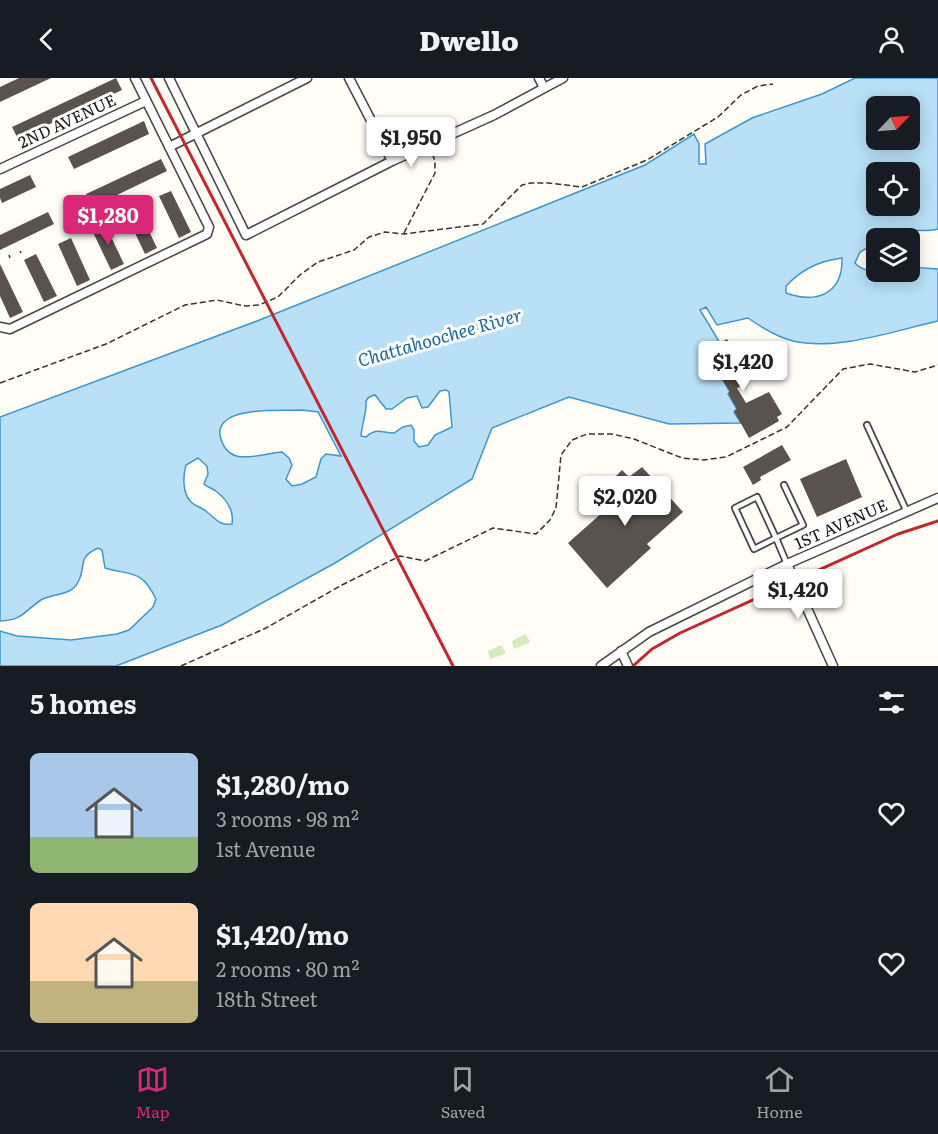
<!DOCTYPE html>
<html lang="en">
<head>
<meta charset="utf-8">
<style>
	:root { --surface:#171b24; --page:#20242c; --text:#f1f3f6; --muted:#9ea1a6; --line:#363941; --accent:#db2777 }
	body { margin:0; font-family:Literata,serif; background:var(--page); color:var(--text); height:100vh; display:flex; flex-direction:column; font-size:22px; white-space:nowrap }
	* { box-sizing:border-box; margin:0 }
	p { font-size:20px; color:var(--muted) }
	.icon { flex:none; width:33px; height:33px; fill:none; stroke:currentColor; stroke-width:2; stroke-linecap:round; stroke-linejoin:round }
	.map { position:relative; height:588px; overflow:hidden }
	.drawer { display:flex; flex-direction:column; background:var(--surface); flex:1 }
	.drawer>* { flex:none }
	.needle { width:39px; rotate:65deg }
	.controls { position:absolute; left:866px; top:18px; display:grid; gap:12px }
	.controls a { display:grid; place-items:center; width:54px; height:54px; border-radius:9px; background:var(--surface); box-shadow:0 3px 15px #0003; font-size:30px }
	.price { position:absolute; translate:-50% -51px; padding:0 14px; border-radius:6px; background:#fff; color:#222; font-size:20px; line-height:39px; filter:drop-shadow(0 2px 3px #0008) }
	.price::after { content:''; position:absolute; left:50%; top:36px; width:18px; height:14px; margin-left:-9px; background:inherit; clip-path:polygon(0 0,100% 0,50% 100%) }
	.price.active { background:var(--accent); color:#fff }
	ul { padding:0; list-style:none }
	li { display:flex; align-items:center; gap:18px; height:150px; padding:0 30px }
	li span { display:grid; place-items:center; flex:none; width:168px; height:120px; border-radius:9px; color:#555 }
	li>.icon { margin-inline-start:auto }
	span .icon { width:72px; height:72px; fill:#fffc; stroke-width:1 }
	li b { font-size:26px }
	h2 { display:flex; justify-content:space-between; align-items:center; height:72px; padding:0 30px; font-size:26px }
	header { display:flex; justify-content:space-between; align-items:center; height:78px; padding:0 30px; background:var(--surface); font-size:27px; font-weight:800 }
	.dock { display:flex; justify-content:space-around; align-items:center; height:84px; border-top:2px solid var(--line); background:var(--surface); font-size:16px; color:var(--muted) }
	.dock a { display:grid; justify-items:center; gap:3px }
	.dock .active { color:var(--accent) }
	.map>svg:first-child { display:block }
	.green { fill:#d5ebbd }
	.water { fill:#b9e0f7; stroke:#3f96cf; stroke-width:1.5; fill-rule:evenodd }
	.building { fill:#5a524d }
	.lines { fill:none; stroke-linecap:round; stroke-linejoin:round }
	.lane-casing { stroke:#444; stroke-width:8 }
	.street-casing { stroke:#444; stroke-width:11 }
	.path { stroke:#333; stroke-width:1.5; stroke-dasharray:6 3; stroke-linecap:butt }
	.lane { stroke:#fff; stroke-width:4.5 }
	.street { stroke:#fff; stroke-width:8 }
	.rail { stroke:#c4262e; stroke-width:3 }
	.labels { text-anchor:middle; stroke-width:6; stroke-linejoin:round; paint-order:stroke }
	.street-label { font-size:16px; fill:#111; stroke:#fff }
	.water-label { font-size:18px; font-style:italic; fill:#1768a6; stroke:#fff }
</style>
</head>
<body>
<header><svg class="icon" aria-label="back" viewBox="0 0 24 24"><path d="M15 5l-7 7 7 7"/></svg>Dwello<svg class="icon" aria-label="person" viewBox="0 0 24 24"><circle cx="12" cy="8" r="4"/><path d="M4 21q1-7 8-7t8 7"/></svg></header>
<div class="map">
<svg width="938" height="588" viewBox="0 0 938 588">
	<rect width="100%" height="100%" fill="#fffdf5"/>
	<!-- green -->
	<path class="green" d="M525 556 530 563 529 565 514 571 512 563Z
		M501 567 505 573V576L490 581 488 573Z"/>
	<!-- water -->
	<path class="water" d="M855 0H938V151C926 154 916 152 904 152L894 160H876V165L860 174 855 185C866 198 893 194 909 194V189L938 191V243C894 253 837 273 793 263 777 259 761 249 748 240L717 247 706 229 700 232 720 265 706 273 730 314 728 316 737 331 734 334 741 345 669 346 569 319 492 350 472 401 335 485 222 547 116 588H0V553L17 558 71 562 117 556 129 552 153 529 156 521C141 491 133 498 105 490L102 472 98 470C76 480 87 488 78 504 72 518 52 515 41 522 24 533 24 542 0 543V339L257 243 645 87 694 56 699 66V86H706L705 66 752 40 822 16ZM876 28H909V62H876ZM876 94H909V128H876ZM842 180C843 216 817 226 786 215V208C802 191 819 183 842 180ZM446 312 449 314 452 349 435 357 428 367 419 369 414 363V352L411 347 403 349 394 355C382 355 376 349 366 359L361 358C362 345 367 334 366 323L369 319 375 317 386 331H392L407 320 417 318 422 330 428 329 440 313ZM302 332 318 334 341 378 326 376 321 381 316 399 302 406 292 408 286 401 292 387 289 380 282 374C257 376 227 391 220 357 219 350 222 345 228 341 244 330 282 333 302 332ZM198 380 207 388 208 396 204 406C208 410 213 410 217 414 227 422 234 433 232 446 220 448 216 441 207 434 203 430 195 428 191 424 182 415 183 397 186 387Z"/>
	<!-- building -->
	<path class="building" d="M19 0H51L0 24V9Z
		M116 0 122 12 18 61 12 49Z
		M144 43 149 56 74 91 68 79Z
		M161 81 167 93 92 129 86 116Z
		M30 97 36 109 2 125 0 120V111Z
		M171 113 191 154 179 160 159 118Z
		M137 128 157 170 145 176 125 134Z
		M48 134 54 146 0 172V157Z
		M104 144 124 186 111 192 91 150Z
		M71 160 90 202 77 208 58 166Z
		M36 176 57 218 44 224 24 182Z
		M0 186 23 234 10 240 0 218Z
		M727 261 746 294 743 296 748 305 737 310 746 325 769 314 782 336 777 339 779 343 749 360 734 333 737 331 728 315 730 314 706 273Z
		M782 367 791 382 760 399 761 402 753 407 743 389Z
		M846 381 862 419 817 439 800 401Z
		M642 389 683 434 647 466 651 470 607 510 568 465 612 426 609 421 622 407 615 399 622 392 629 399Z"/>
	<g class="lines">
		<defs>
			<path id="lane" d="M867 347 907 434
				M784 407 803 447 776 460 787 486
				M757 419 776 460 754 471 735 430Z"/>
			<path id="street" d="M169 0 246 157 392 83 494 37 563 0
				M349 0 392 83
				M539 0 544 10
				M169 69 307 0
				M0 91 146 23
				M0 249 10 251 207 156 209 149 135 0
				M787 486 833 588
				M621 573 628 588
				M601 588 649 554 787 486 938 420"/>
		</defs>
		<!-- lane casing -->
		<use href="#lane" class="lane-casing"/>
		<!-- street casing -->
		<use href="#street" class="street-casing"/>
		<!-- path -->
		<path class="path" d="M404 155 435 95V83L432 75
			M20 173 21 175
			M9 177 10 180
			M0 305 106 266 185 227 217 222 245 228 259 227 278 219 300 197 318 184 354 172 369 159 385 154 404 156 483 146 522 107 531 105H549L582 109 647 82 718 39 741 17 758 8 773 6
			M181 588 266 550 342 507 400 478 425 483 493 450 536 456 550 442 556 430 561 377 572 362 587 356H612L634 361 682 380 703 382 726 379 787 349 843 291 870 286 915 294 938 287"/>
		<!-- lane -->
		<use href="#lane" class="lane"/>
		<!-- street -->
		<use href="#street" class="street"/>
		<!-- rail -->
		<path class="rail" d="M151 0 453 588
			M633 588 652 571 680 555 898 456 938 443"/>
	</g>
	<g class="labels">
		<!-- street labels -->
		<g class="street-label">
			<text transform="translate(67 43) rotate(-25)" y="6">2ND AVENUE</text>
			<text transform="translate(841 446) rotate(-24)" y="6">1ST AVENUE</text>
		</g>
		<!-- water labels -->
		<g class="water-label">
			<text transform="translate(440 260) rotate(-16)" y="6">Chattahoochee River</text>
		</g>
	</g>
</svg>
<div class="controls">
<a><svg class="needle" viewBox="-14 -14 28 28"><path d="M0-13l5 13h-10z" fill="#e53935"/><path d="M0 13l5-13h-10z" fill="#9ea1a6"/></svg></a>
<a><svg class="icon" aria-label="locate" viewBox="0 0 24 24"><circle cx="12" cy="12" r="6"/><path d="M12 2v4M12 18v4M2 12h4M18 12h4"/></svg></a>
<a><svg class="icon" aria-label="layers" viewBox="0 0 24 24"><path d="M12 4l9 5-9 5-9-5zM3 14l9 5 9-5"/></svg></a>
</div>
<b class="price" style="left:411px;top:90px">$1,950</b>
<b class="price active" style="left:108px;top:168px">$1,280</b>
<b class="price" style="left:743px;top:314px">$1,420</b>
<b class="price" style="left:625px;top:449px">$2,020</b>
<b class="price" style="left:798px;top:542px">$1,420</b>
</div>
<section class="drawer">
<h2>5 homes<svg class="icon" aria-label="filters" viewBox="0 0 24 24"><path d="M4 7h16M4 17h16"/><circle cx="9" cy="7" r="2"/><circle cx="15" cy="17" r="2"/></svg></h2>
<ul>
<li><span style="background:linear-gradient(#a9c7e8 70%,#8fb573 0)"><svg class="icon" aria-label="home" viewBox="0 0 24 24"><path d="M3 11l9-7 9 7M6 9v11h12V9"/></svg></span><div><b>$1,280/mo</b><p>3 rooms · 98 m²</p><p>1st Avenue</p></div><svg class="icon" aria-label="heart" viewBox="0 0 24 24"><path d="M12 20l-8-8c-3-5 5-10 8-4 3-6 11-1 8 4z"/></svg></li>
<li><span style="background:linear-gradient(#ffd9b3 65%,#c2b280 0)"><svg class="icon" aria-label="home" viewBox="0 0 24 24"><path d="M3 11l9-7 9 7M6 9v11h12V9"/></svg></span><div><b>$1,420/mo</b><p>2 rooms · 80 m²</p><p>18th Street</p></div><svg class="icon" aria-label="heart" viewBox="0 0 24 24"><path d="M12 20l-8-8c-3-5 5-10 8-4 3-6 11-1 8 4z"/></svg></li>
</ul>
</section>
<nav class="dock">
<a class="active"><svg class="icon" aria-label="map" viewBox="0 0 24 24"><path d="M3 6l6-2 6 2 6-2v14l-6 2-6-2-6 2zM9 4v14M15 6v14"/></svg>Map</a>
<a><svg class="icon" aria-label="saved" viewBox="0 0 24 24"><path d="M7 4h10v16l-5-4-5 4z"/></svg>Saved</a>
<a><svg class="icon" aria-label="home" viewBox="0 0 24 24"><path d="M3 11l9-7 9 7M6 9v11h12V9"/></svg>Home</a>
</nav>
</body>
</html>
